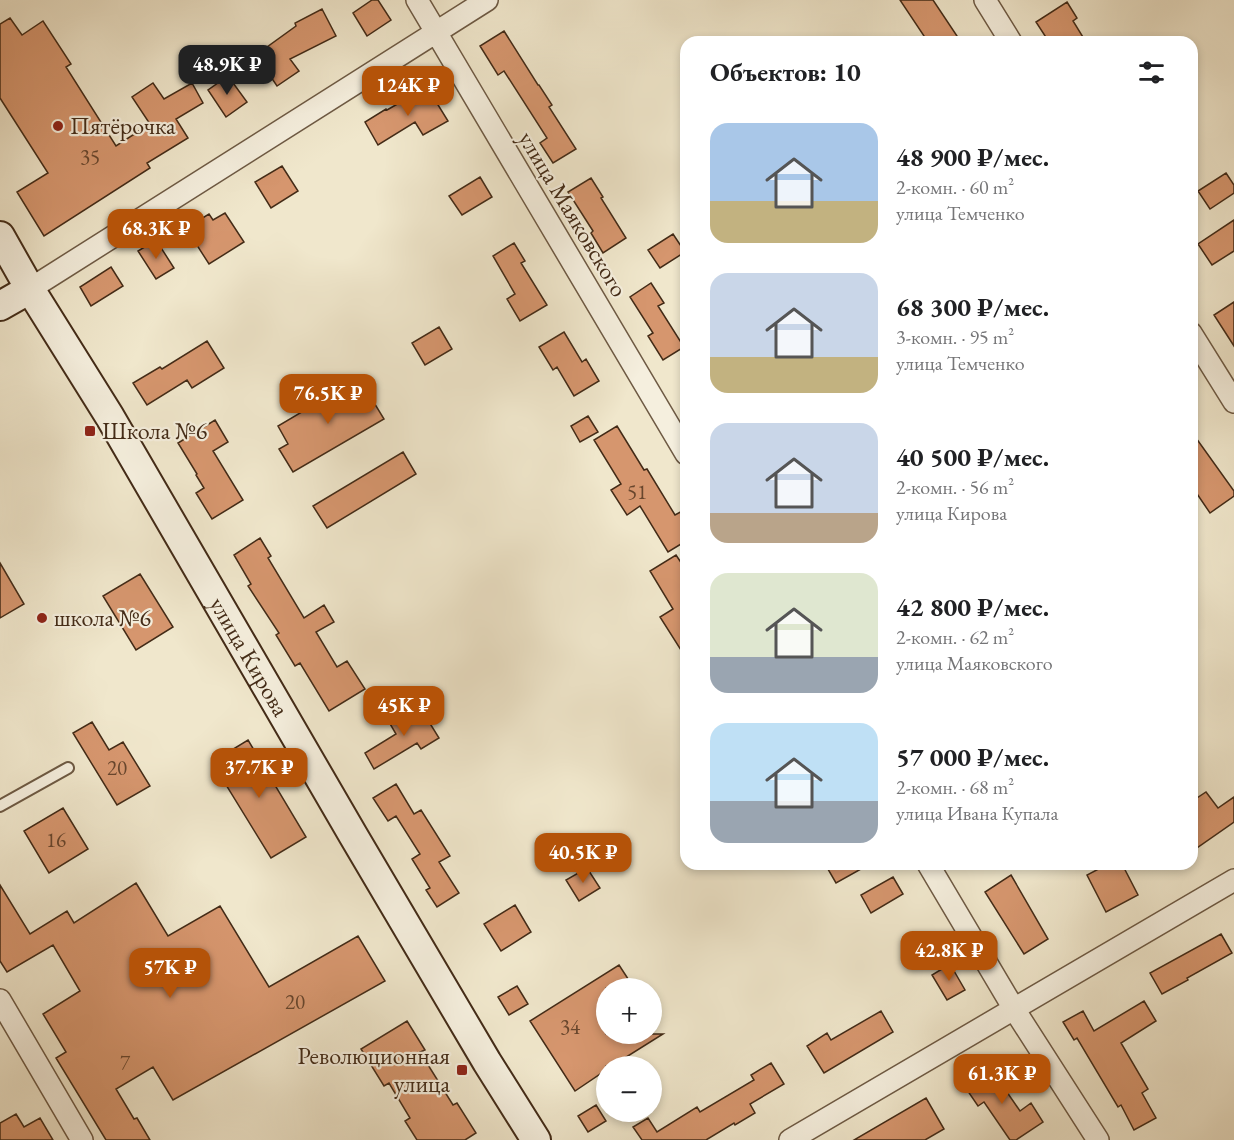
<!DOCTYPE html>
<html lang="ru">
<head>
<meta charset="utf-8">
<style>
	:root { --surface:#fff; --page:#f6f6f6; --text:#202124; --muted:#757577; --accent:#b45309 }
	body { margin:0; font-family:"EB Garamond",serif; background:var(--page); color:var(--text); height:100vh; display:flex; flex-direction:column; font-size:22px; white-space:nowrap }
	* { box-sizing:border-box; margin:0 }
	p { font-size:20px; color:var(--muted) }
	.icon { flex:none; width:33px; height:33px; fill:none; stroke:currentColor; stroke-width:2; stroke-linecap:round; stroke-linejoin:round }
	.map { position:relative; flex:1; overflow:hidden }
	.details { position:absolute; left:680px; top:36px; width:518px; height:834px; display:flex; flex-direction:column; background:var(--surface); border-radius:18px; box-shadow:0 3px 9px #0003 }
	.details>* { flex:none }
	.tools { position:absolute; left:596px; top:978px; display:grid; gap:12px }
	.tools a { display:grid; place-items:center; width:66px; height:66px; border-radius:50%; background:var(--surface); box-shadow:0 3px 9px #0003; font-size:30px }
	.price { position:absolute; translate:-50% -51px; padding:0 14px; border-radius:12px; background:var(--accent); color:#fff; font-size:20px; line-height:39px; filter:drop-shadow(0 2px 3px #0008) }
	.price::after { content:''; position:absolute; left:50%; top:36px; width:18px; height:14px; margin-left:-9px; background:inherit; clip-path:polygon(0 0,100% 0,50% 100%) }
	.price.selected { background:#222; color:#fff }
	ul { padding:0; list-style:none }
	li { display:flex; align-items:center; gap:18px; height:150px; padding:0 30px }
	li span { display:grid; place-items:center; flex:none; width:168px; height:120px; border-radius:18px; color:#555 }
	li>.icon { margin-inline-start:auto }
	span .icon { width:72px; height:72px; fill:#fffc; stroke-width:1 }
	li b { font-size:26px }
	h2 { display:flex; justify-content:space-between; align-items:center; height:72px; padding:0 30px; font-size:26px }
	.map>svg:first-child { display:block }
	.building { fill:#d6966e; stroke:#432b17; stroke-width:1.5 }
	.lines { fill:none; stroke-linecap:round; stroke-linejoin:round }
	.lane-casing { stroke:#6e5a44; stroke-width:14 }
	.street-casing { stroke:#6e5a44; stroke-width:24 }
	.secondary-casing { stroke:#432b17; stroke-width:32 }
	.lane { stroke:#f5efde; stroke-width:10 }
	.street { stroke:#f5efde; stroke-width:21 }
	.secondary { stroke:#f5efde; stroke-width:28 }
	.poi-dot { fill:#8f2418; stroke:#f5efde; stroke-width:2 }
	.labels { text-anchor:middle; stroke-width:4.5; stroke-linejoin:round; paint-order:stroke }
	.number-label { font-size:21px; fill:#68462d }
	.poi-label { font-size:24px; fill:#432b17; stroke:#f5efde; text-anchor:start }
	.street-label { font-size:24px; fill:#432b17; stroke:#f5efde }
</style>
</head>
<body>
<div class="map">
<svg width="1234" height="1140" viewBox="0 0 1234 1140">
	<rect width="100%" height="100%" fill="#f0e7cc"/>
	<filter id="stains"><feTurbulence type="fractalNoise" baseFrequency=".00333" numOctaves="4"/><feColorMatrix values="0 0 0 0 .2 0 0 0 0 .09 0 0 0 0 .02 0 0 0 .5 -.17"/></filter>
	<radialGradient id="worn" r=".72"><stop offset=".6" stop-color="#630" stop-opacity="0"/><stop offset="1" stop-color="#630" stop-opacity=".3"/></radialGradient>
	<!-- building -->
	<path class="building" d="M372 0H378L391 20 367 36 353 13Z
		M900 0H933L961 42H928Z
		M1067 2 1077 18 1073 21 1086 42H1049L1036 22Z
		M322 9 336 36 290 59 299 71 277 86 256 55 296 26 295 23Z
		M10 18 22 35 43 21 71 64 66 67 116 146 150 124 132 97 153 83 164 99 192 83 203 103 176 119 188 138 147 163 150 168 44 236 17 192 48 173 0 98V24Z
		M504 31 538 85H539L552 105 549 107 576 149 553 163 540 143 547 138 504 71 498 75 480 46Z
		M228 76 247 102 226 117 208 90Z
		M427 87 448 121 423 135 415 122 378 145 365 122 386 109 387 110Z
		M282 166 298 191 271 208 255 182Z
		M1226 173 1234 185V193L1210 209 1198 191Z
		M480 177 492 197 462 215 449 196Z
		M591 178 603 197 601 198 626 238 603 253 591 233 593 231 568 192Z
		M225 213 244 242 209 264 186 228 209 214 213 220Z
		M1234 220V251L1212 265 1198 244Z
		M673 234 685 252 660 268 648 250Z
		M156 240 174 268 156 279 138 251Z
		M514 243 525 261 521 263 547 305 520 321 507 299 515 294 493 256Z
		M111 267 123 286 91 306 80 287Z
		M651 283 664 303 658 306 684 347 663 360 648 336 653 333 630 297Z
		M1234 302V346L1214 315Z
		M439 327 452 349 425 365 412 343Z
		M564 332 582 362 586 359 599 381 574 396 557 367 553 370 539 347Z
		M207 341 224 368 192 388 187 380 147 405 133 383 160 367 162 369Z
		M359 378 384 419 293 472 279 449 288 444 278 426Z
		M588 416 598 432 580 442 571 426Z
		M215 420 228 442 213 451 243 500 212 519 196 493 204 488 196 475 197 474 178 443Z
		M617 426 644 470 647 469 675 515 686 509V541L668 552 640 506 627 515 611 490 621 484 594 440Z
		M1191 431 1234 491V496L1210 513 1191 485Z
		M403 452 416 474 327 528 313 506Z
		M260 538 271 556 268 558 304 618 324 605 334 622 316 632 337 667 347 661 365 689 329 711 300 663 295 666 276 635 279 633 248 586 251 584 234 555Z
		M676 555 686 570V658L660 617 673 609 650 571Z
		M0 563 24 604 0 618Z
		M140 574 173 627 136 650 103 596Z
		M418 704 439 738 421 749 417 743 374 769 365 753 396 734 389 722Z
		M92 722 109 750 123 742 150 786 117 805 73 733Z
		M248 740 306 837 271 858 212 762Z
		M396 784 414 814 421 810 450 856 439 862 459 893 437 907 426 890 430 888 412 859 420 854 396 816 388 821 373 798Z
		M1206 792 1218 808 1234 797V822L1191 852V802Z
		M63 808 88 849 49 873 24 831Z
		M825 864H870L836 883Z
		M1108 864H1122L1138 895 1106 912 1087 875Z
		M587 868 600 888 579 901 566 880Z
		M1011 875 1048 939 1024 954 985 892Z
		M893 877 903 894 871 913 861 895Z
		M136 883 168 936 220 906 269 987 358 936 385 981 173 1100 153 1067 116 1089 134 1119 137 1118 150 1140H106L56 1058 66 1052 43 1014 80 991 53 945 7 972 0 961V885L30 934 67 911 74 923Z
		M515 905 531 932 501 951 484 924Z
		M1221 934 1232 953 1187 978 1188 980 1162 994 1150 973Z
		M950 964 965 990 947 1000 932 975Z
		M619 965 634 988H606V1034H663L612 1066H606V1070L575 1091 530 1021Z
		M517 986 528 1004 509 1015 498 997Z
		M1144 1001 1156 1021 1121 1043 1148 1089 1142 1093 1156 1118 1134 1130 1121 1105 1118 1107 1077 1038 1074 1040 1063 1022 1083 1011 1094 1031Z
		M881 1011 893 1032 824 1073 807 1046 827 1033 831 1040Z
		M407 1021 425 1050 420 1052 453 1105 457 1103 476 1133 465 1140H417L405 1121 410 1118 389 1083 384 1086 361 1049Z
		M771 1063 784 1084 750 1104 755 1113 735 1125 734 1123 706 1140H642L633 1127 648 1118 657 1132 697 1107 700 1112 754 1080 751 1075Z
		M989 1066 1020 1111 1031 1103 1043 1122 1016 1140H1010L984 1102 978 1106 963 1084Z
		M926 1098 944 1129 925 1140H854Z
		M596 1105 606 1121 588 1132 578 1116Z
		M16 1114 24 1127 40 1118 53 1140H0V1123Z"/>
	<g class="lines">
		<defs>
			<path id="lane" d="M0 806 68 768"/>
			<path id="street" d="M417 0 686 454
				M985 0 1011 42
				M30 289 487 0
				M1191 333 1234 402
				M928 864 1014 1009 1098 1140
				M0 1000 82 1140
				M790 1140 1234 880"/>
			<g id="secondary">
				<path id="s1" d="M0 236 30 289 110 417 353 835 487 1062 536 1140"/>
				<path d="M0 306 30 289"/>
			</g>
		</defs>
		<!-- lane casing -->
		<use href="#lane" class="lane-casing"/>
		<!-- street casing -->
		<use href="#street" class="street-casing"/>
		<!-- secondary casing -->
		<use href="#secondary" class="secondary-casing"/>
		<!-- lane -->
		<use href="#lane" class="lane"/>
		<!-- street -->
		<use href="#street" class="street"/>
		<!-- secondary -->
		<use href="#secondary" class="secondary"/>
	</g>
	<!-- markers -->
	<g class="poi-dot">
		<circle cx="58" cy="126" r="6"/>
		<rect x="84" y="425" width="12" height="12" rx="3"/>
		<circle cx="42" cy="618" r="6"/>
		<rect x="456" y="1064" width="12" height="12" rx="3"/>
	</g>
	<g class="labels">
		<!-- number labels -->
		<g class="number-label">
			<text x="90" y="164">35</text>
			<text x="637" y="499">51</text>
			<text x="117" y="775">20</text>
			<text x="56" y="847">16</text>
			<text x="295" y="1009">20</text>
			<text x="570" y="1034">34</text>
			<text x="125" y="1070">7</text>
		</g>
		<!-- poi labels -->
		<g class="poi-label">
			<text x="70" y="134">Пятёрочка</text>
			<text x="102" y="439">Школа №6</text>
			<text x="54" y="626">школа №6</text>
			<text x="450" y="1064" text-anchor="end">Революционная<tspan x="450" dy="28">улица</tspan></text>
		</g>
		<!-- street labels -->
		<g class="street-label">
			<text transform="translate(573 214) rotate(59)" y="8">улица Маяковского</text>
			<text dy="8" stroke="none"><textPath href="#s1" startOffset="489">улица Кирова</textPath></text>
		</g>
	</g>
	<rect width="100%" height="100%" filter="url(#stains)"/>
	<rect width="100%" height="100%" fill="url(#worn)"/>
</svg>
<div class="tools">
<a>+</a>
<a>−</a>
</div>
<b class="price selected" style="left:227px;top:96px">48.9K ₽</b>
<b class="price" style="left:408px;top:117px">124K ₽</b>
<b class="price" style="left:156px;top:260px">68.3K ₽</b>
<b class="price" style="left:328px;top:425px">76.5K ₽</b>
<b class="price" style="left:404px;top:737px">45K ₽</b>
<b class="price" style="left:259px;top:799px">37.7K ₽</b>
<b class="price" style="left:583px;top:884px">40.5K ₽</b>
<b class="price" style="left:949px;top:982px">42.8K ₽</b>
<b class="price" style="left:170px;top:999px">57K ₽</b>
<b class="price" style="left:1002px;top:1105px">61.3K ₽</b>
<section class="details">
<h2>Объектов: 10<svg class="icon" aria-label="filters" viewBox="0 0 24 24"><path d="M4 7h16M4 17h16"/><circle cx="9" cy="7" r="2"/><circle cx="15" cy="17" r="2"/></svg></h2>
<ul>
<li><span style="background:linear-gradient(#a9c7e8 65%,#c2b280 0)"><svg class="icon" aria-label="home" viewBox="0 0 24 24"><path d="M3 11l9-7 9 7M6 9v11h12V9"/></svg></span><div><b>48 900 ₽/мес.</b><p>2-комн. · 60 m²</p><p>улица Темченко</p></div></li>
<li><span style="background:linear-gradient(#c9d6e8 70%,#c2b280 0)"><svg class="icon" aria-label="home" viewBox="0 0 24 24"><path d="M3 11l9-7 9 7M6 9v11h12V9"/></svg></span><div><b>68 300 ₽/мес.</b><p>3-комн. · 95 m²</p><p>улица Темченко</p></div></li>
<li><span style="background:linear-gradient(#c9d6e8 75%,#b9a48a 0)"><svg class="icon" aria-label="home" viewBox="0 0 24 24"><path d="M3 11l9-7 9 7M6 9v11h12V9"/></svg></span><div><b>40 500 ₽/мес.</b><p>2-комн. · 56 m²</p><p>улица Кирова</p></div></li>
<li><span style="background:linear-gradient(#dfe7d0 70%,#9aa5b1 0)"><svg class="icon" aria-label="home" viewBox="0 0 24 24"><path d="M3 11l9-7 9 7M6 9v11h12V9"/></svg></span><div><b>42 800 ₽/мес.</b><p>2-комн. · 62 m²</p><p>улица Маяковского</p></div></li>
<li><span style="background:linear-gradient(#bfe0f5 65%,#9aa5b1 0)"><svg class="icon" aria-label="home" viewBox="0 0 24 24"><path d="M3 11l9-7 9 7M6 9v11h12V9"/></svg></span><div><b>57 000 ₽/мес.</b><p>2-комн. · 68 m²</p><p>улица Ивана Купала</p></div></li>
</ul>
</section>
</div>
</body>
</html>
